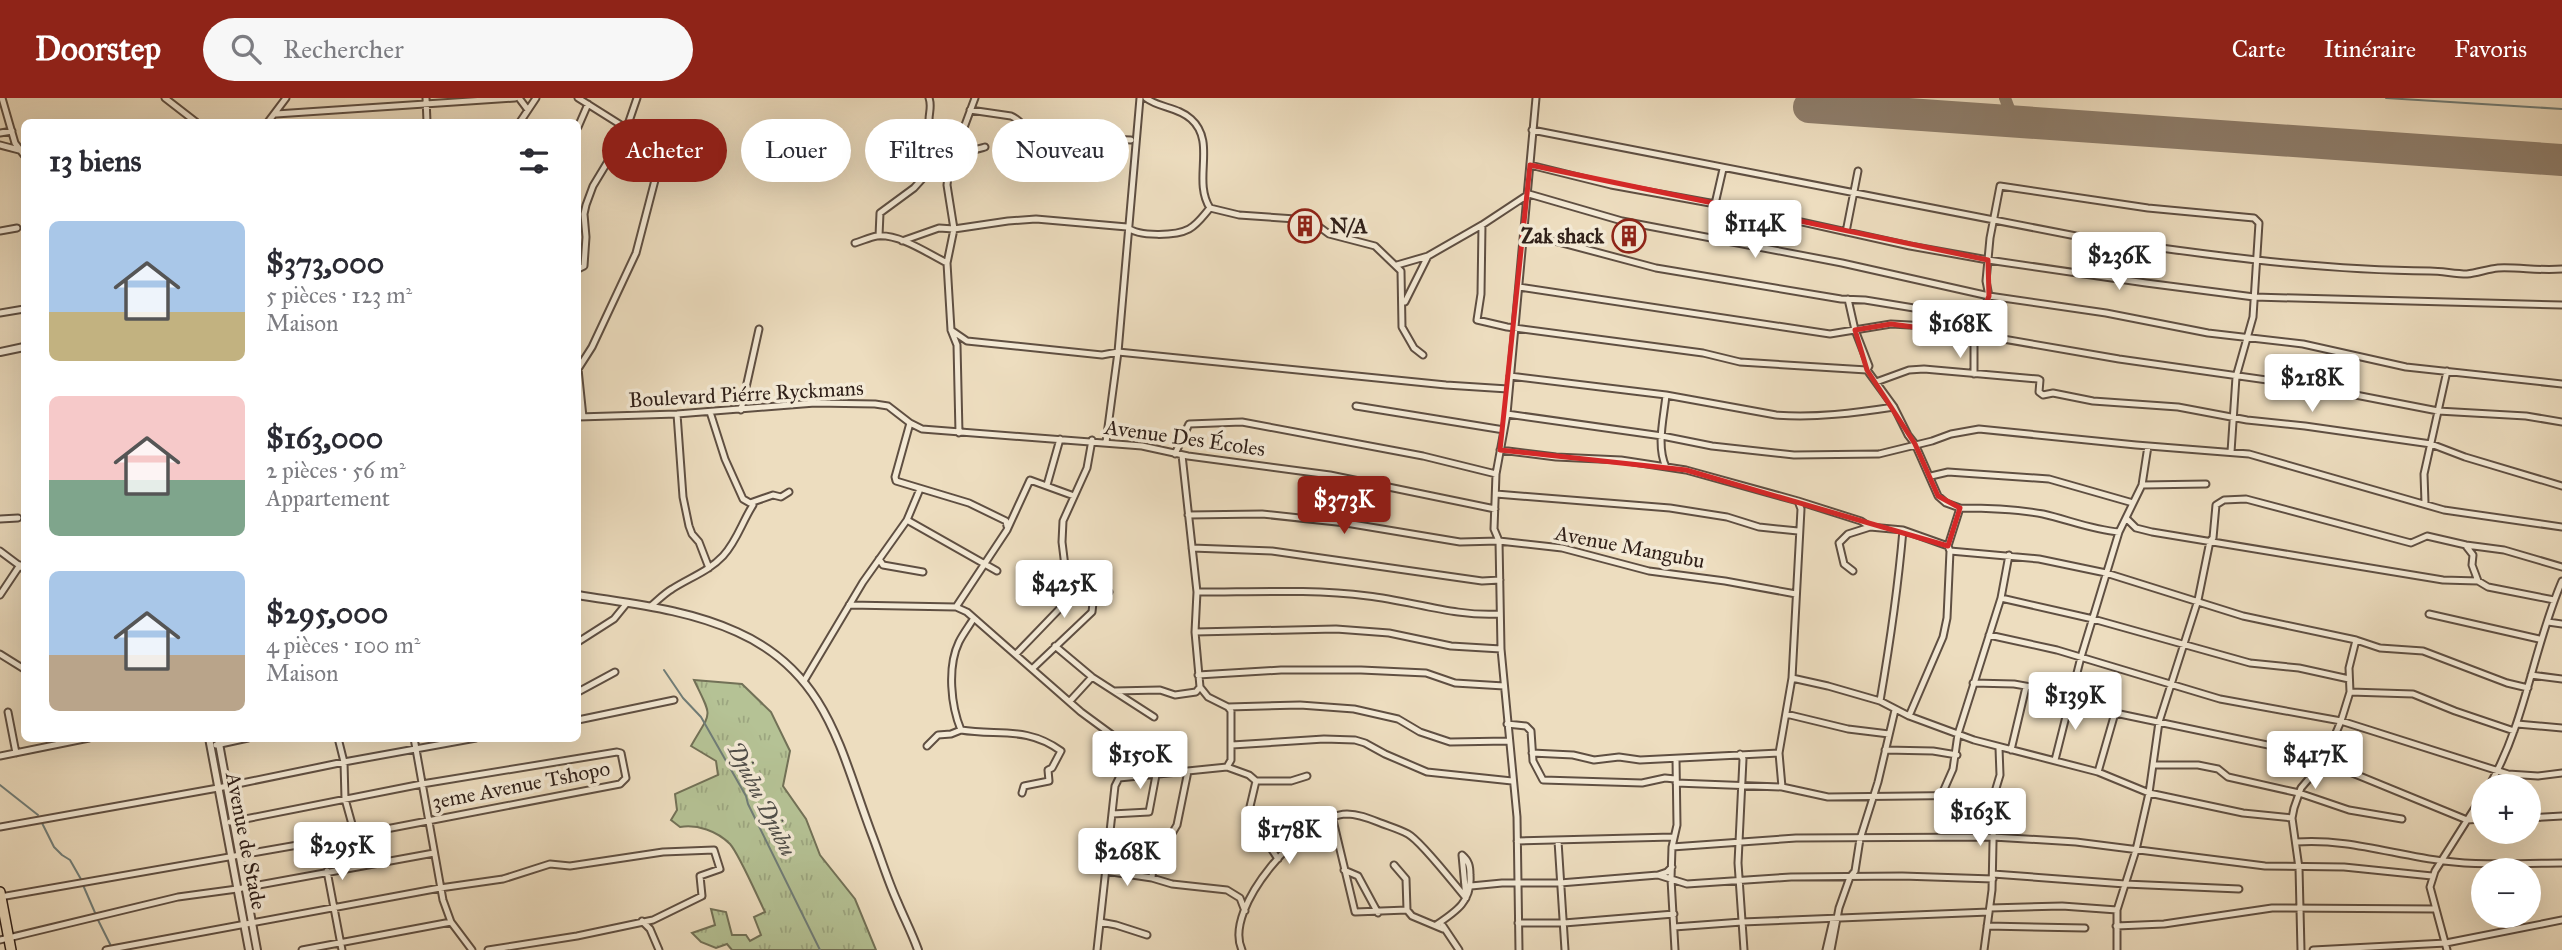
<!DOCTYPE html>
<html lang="fr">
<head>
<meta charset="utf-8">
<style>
	:root { --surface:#fff; --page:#f7f7f7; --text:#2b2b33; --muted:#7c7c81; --accent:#8f2418 }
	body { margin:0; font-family:"IM FELL Great Primer",serif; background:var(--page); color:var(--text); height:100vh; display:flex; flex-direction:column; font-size:26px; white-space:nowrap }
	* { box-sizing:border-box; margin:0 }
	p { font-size:23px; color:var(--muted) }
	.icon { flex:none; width:38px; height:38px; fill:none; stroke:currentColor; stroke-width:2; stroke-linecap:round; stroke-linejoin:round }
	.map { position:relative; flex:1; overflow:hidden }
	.details { position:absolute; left:21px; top:21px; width:560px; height:623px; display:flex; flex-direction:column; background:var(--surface); border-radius:10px; box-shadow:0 7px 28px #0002 }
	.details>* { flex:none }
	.hud { position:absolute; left:602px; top:21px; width:665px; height:63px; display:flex; gap:14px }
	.buttons { position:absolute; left:2471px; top:676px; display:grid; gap:14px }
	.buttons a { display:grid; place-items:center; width:70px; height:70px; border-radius:50%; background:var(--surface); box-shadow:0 7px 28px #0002; font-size:35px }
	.price { position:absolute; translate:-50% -60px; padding:0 16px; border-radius:7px; background:#fff; color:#222; font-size:23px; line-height:46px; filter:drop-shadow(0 2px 4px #0008) }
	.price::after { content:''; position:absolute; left:50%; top:42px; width:21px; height:16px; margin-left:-10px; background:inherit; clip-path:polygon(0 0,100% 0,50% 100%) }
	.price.current { background:var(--accent); color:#fff }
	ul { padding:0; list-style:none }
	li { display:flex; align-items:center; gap:21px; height:175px; padding:0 28px }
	li span { display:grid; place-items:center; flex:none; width:196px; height:140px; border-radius:10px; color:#555 }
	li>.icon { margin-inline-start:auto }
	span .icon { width:84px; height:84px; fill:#fffc; stroke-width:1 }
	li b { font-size:30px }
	h2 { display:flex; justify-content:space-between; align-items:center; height:84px; padding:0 28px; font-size:30px }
	.pill { padding:0 24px; border-radius:32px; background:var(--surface); box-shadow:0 7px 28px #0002; font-size:24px; line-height:63px }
	.pill.current { background:var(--accent); color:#fff }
	header { display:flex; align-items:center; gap:42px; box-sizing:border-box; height:98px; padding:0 35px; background:var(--accent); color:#fff }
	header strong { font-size:33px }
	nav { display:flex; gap:38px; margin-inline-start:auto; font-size:24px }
	.search { width:490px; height:63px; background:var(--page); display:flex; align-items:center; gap:18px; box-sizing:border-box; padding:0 24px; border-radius:38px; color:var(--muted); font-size:26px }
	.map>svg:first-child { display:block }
	.grass { fill:url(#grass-tufts); stroke:#727157; stroke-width:2 }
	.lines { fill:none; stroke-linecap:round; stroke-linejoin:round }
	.stream { stroke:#707d78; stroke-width:2 }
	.taxiway { stroke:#8e7e6c; stroke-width:12 }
	.runway { stroke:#8e7e6c; stroke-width:32 }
	.minor-casing { stroke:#5f4f42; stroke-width:9 }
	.tertiary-casing { stroke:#5f4f42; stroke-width:10 }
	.trunk-casing { stroke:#302019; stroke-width:12 }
	.minor { stroke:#f3e9d5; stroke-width:5 }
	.tertiary { stroke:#f3e9d5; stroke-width:6 }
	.trunk { stroke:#edddbf; stroke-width:9 }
	.marked { fill:none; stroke:#d62828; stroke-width:5; stroke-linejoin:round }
	.labels { text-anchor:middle; stroke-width:7; stroke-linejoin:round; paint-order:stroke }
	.poi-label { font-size:21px; font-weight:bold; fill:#302019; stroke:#f3e9d5; text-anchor:start }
	.street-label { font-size:21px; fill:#302019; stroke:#f3e9d5 }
	.water-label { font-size:23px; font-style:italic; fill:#504e49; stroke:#f3e9d5 }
</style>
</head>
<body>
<header>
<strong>Doorstep</strong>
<div class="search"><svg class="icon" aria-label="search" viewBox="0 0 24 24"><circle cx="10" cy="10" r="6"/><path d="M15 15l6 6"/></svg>Rechercher</div>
<nav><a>Carte</a><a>Itinéraire</a><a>Favoris</a></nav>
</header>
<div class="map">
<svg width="2562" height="852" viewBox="0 0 2562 852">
	<defs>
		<pattern id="grass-tufts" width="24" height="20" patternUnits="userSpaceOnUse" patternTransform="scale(1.75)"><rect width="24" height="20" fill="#b5c295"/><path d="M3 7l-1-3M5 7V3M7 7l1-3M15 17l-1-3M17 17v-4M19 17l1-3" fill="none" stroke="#9ca680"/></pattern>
	</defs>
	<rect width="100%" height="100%" fill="#edddbf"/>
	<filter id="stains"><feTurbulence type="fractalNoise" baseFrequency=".00286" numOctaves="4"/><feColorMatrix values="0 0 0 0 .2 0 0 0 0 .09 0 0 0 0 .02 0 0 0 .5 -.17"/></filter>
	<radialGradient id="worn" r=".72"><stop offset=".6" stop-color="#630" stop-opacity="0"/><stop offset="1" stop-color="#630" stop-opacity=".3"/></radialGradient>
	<!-- grass -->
	<path class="grass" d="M694 582 742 586 771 614 790 653 783 688 806 721 820 757 855 801 876 852H732L727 846 716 850 701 844 692 835 715 827 711 811 726 814 732 837H746L750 843 761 837 754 819 765 814C758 800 739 756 730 746 717 733 697 726 680 729L671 722 677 712 675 696 718 677 716 663 691 648C712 611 713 622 694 582Z"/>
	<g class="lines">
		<!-- stream -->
		<path class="stream" d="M2386 0 2562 11
			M664 572 683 600 701 619 746 698 748 706 820 852
			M0 687 38 717
			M42 725 54 749 62 757 70 762 82 783
			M83 787 96 817
			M98 822 111 848"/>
		<!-- taxiway -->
		<path class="taxiway" d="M2005 0 2014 24"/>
		<!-- runway -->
		<path class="runway" d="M1809 9 2562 62"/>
		<defs>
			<path id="minor" d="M2 0 15 45 24 57
				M165 0 196 24
				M426 0 427 24
				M519 0 528 12
				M578 0 621 27 625 35
				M929 0C932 8 929 14 929 22 929 30 934 36 939 42 952 59 967 54 985 49
				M1146 0C1159 10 1178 9 1191 21 1217 44 1192 82 1210 110L1239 117 1310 122 1329 136 1375 148 1401 173 1402 229 1414 250 1423 257
				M970 12 1011 18C1022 22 1026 34 1037 38L1131 42
				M276 16 515 0
				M268 24 286 0
				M520 24 536 0
				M578 29 588 6
				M1532 32 2076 138C2193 155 2311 172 2430 173 2442 173 2455 176 2467 176 2477 175 2488 171 2498 170 2519 169 2540 173 2562 171
				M0 35 12 33
				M0 47 19 52
				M1530 67 1611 87 1743 111 1910 148 1988 162 2146 185 2254 199 2562 207
				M1715 106 1723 71
				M1482 127 1481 196 1477 222 1507 229 1703 255 1740 264 1867 272
				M0 133 17 130
				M1846 134 1858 73
				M1525 135 1656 170 1841 201 1865 202 1920 211
				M879 138 880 115 914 90 933 69 955 54
				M902 143 939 130 954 131 1008 123 1036 121 1127 129C1138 139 1176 138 1189 131 1198 126 1203 118 1210 110
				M855 145C862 143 870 139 877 138 900 136 927 155 947 165
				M1397 167 1428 158 1482 127 1529 96 1622 123 1842 165 1989 198 2106 215 2208 235 2303 246 2406 269 2562 286
				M578 171 584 168 586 139 584 116 586 107 593 88 625 35 637 0
				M1519 189 1830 236 1891 226 1928 228 2119 261 2309 288 2438 313 2526 318 2562 324
				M1848 201 1855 232 1869 268 1867 272 1894 309 1908 337 1915 346 1938 398 1946 405 1960 410 1948 448 1950 453 1947 520 1943 539 1909 618
				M1405 204 1428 158
				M0 215 24 211
				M951 232 967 243 1102 257 1118 254 1446 287 1508 291
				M1974 276V237L1989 198 1986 183 1990 140 2000 88 2148 110 2254 120 2259 125 2253 219 2236 279 2231 354
				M1510 278 1666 297 1776 317C1815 320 1855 315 1894 309
				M1876 284 1909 272 1924 271 2038 281 2040 282 2039 294 2043 297 2053 295 2093 303 2178 309 2247 322 2305 328 2431 346 2465 359 2562 388
				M1356 308 1504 332
				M741 312 759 231
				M710 314 725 361 743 401 750 405 773 397 781 399 789 394
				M677 316 683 399 689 428 692 436 699 444 709 470
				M1507 316 1662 338 1712 348 1794 357 1879 356 1932 343 1951 336 1979 331 2136 347 2249 356 2444 412 2562 429
				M578 319 677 316 815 305 875 306 888 308 910 325 922 331 1142 348 1188 358 1330 377 1495 411
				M583 319 578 271 592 249 636 155 655 82 660 57 659 40 648 37 625 35
				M910 325 895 379 896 383 969 405 1006 423 1007 428
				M959 335 957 247 951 232 947 165 954 131 947 87 949 70 975 0
				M1106 344 1118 254 1140 0
				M1500 352 1556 359 1621 362 1686 372 1798 403 1861 423 1870 429 1903 432 1948 448
				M1175 356 1189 326 1242 324 1423 358 1496 376
				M1182 357 1197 494 1195 534 1200 589 1208 599 1228 609 1231 613V662L1227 669
				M1666 369C1656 348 1664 319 1666 297
				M1931 378 1948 374 2049 381 2133 405
				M1047 387 1060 341
				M2142 387 2206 386
				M1496 396 1670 410 1727 419 1759 429 1798 433
				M1798 403 1801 411 1792 580 1779 655 1782 689 1828 699 1994 697
				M2425 405 2424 376 2447 273
				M1960 410C1988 410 2016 411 2043 416 2069 422 2093 432 2119 434
				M1188 417 1262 416 1346 425 1460 444 1499 443 1562 450 1649 473 1725 483 1796 496
				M0 421 18 420
				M2127 421 2136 430 2152 434 2443 482 2478 483 2488 489 2554 502
				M907 422 997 473
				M2466 448 2473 457 2472 467 2478 483
				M1192 450 1272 453 1482 483 1500 482
				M0 453 24 471
				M1950 453 2039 461 2106 475 2243 518 2356 542 2380 550 2423 553 2507 585 2528 590
				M879 461 883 467 923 474
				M1853 473 1844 466 1839 445 1848 436 1870 429
				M1197 494C1254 494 1312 491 1368 498 1412 503 1456 519 1500 516
				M0 497 20 467
				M2001 500 2093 521 2250 565 2299 570 2349 581
				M849 507 956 509 967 514 1081 614 1115 639 1119 680 1115 688 1097 852
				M651 508C658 502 665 495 672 491 689 480 709 473 723 458 737 443 742 424 753 407L750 405
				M956 509 1007 432 1030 382 1074 398
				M2429 516 2539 541
				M2548 524 2562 526
				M1195 534 1336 531 1389 535 1451 548 1501 551
				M1989 537 2057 552 2220 601 2341 623 2508 676 2538 678 2562 675
				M578 544 614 521 627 505
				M1055 548 1092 579 1154 619
				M0 556 24 571
				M1016 556 1069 501 1062 444 1063 423 1087 370 1092 342
				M1032 571 1092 514 1093 505 1109 494
				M1198 577 1281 572H1361L1426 575 1455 585 1504 588
				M2531 577 2562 581
				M1792 580 1828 588 1880 603 1909 618 1974 642 2098 674 2149 695 2243 715 2292 720
				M804 583 863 484 907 422 920 391
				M1973 585 2014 586 2043 591 2115 615 2301 654 2467 722 2483 721
				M1114 593 1160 592 1175 597 1196 594 1200 589
				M578 594 615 574
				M2350 594 2413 596 2455 613 2514 633
				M1070 603 1092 579
				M1880 603C1890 545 1898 490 1903 432
				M1228 609 1300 607 1354 611 1398 621 1420 634 1450 644 1508 643
				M8 614 16 655
				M1786 616 1848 631 1889 636
				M578 622 674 602
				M1507 626 1526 628 1531 633 1533 663 1543 682 1642 685 1665 680 1675 681
				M2517 626 2562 630
				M961 632C998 638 1027 628 1061 653L1052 670 1048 672 1049 683 1024 688 1022 695
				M1115 639 1161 647
				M338 640 344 664 345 701 355 737V769
				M414 640 443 802 451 824 472 852
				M216 647 248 640
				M1232 647 1324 641 1355 642 1365 645 1385 656 1427 674 1512 683
				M927 648 938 637 951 636 961 632C951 608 947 569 959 544 963 536 969 528 974 520
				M1885 652 1933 653 1957 657
				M2011 652 2026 589
				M1532 655 1573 657 1594 662 1619 659 1640 662 1779 655
				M1740 656 1743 661 1738 765 1744 852
				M0 658 89 640
				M2055 662 2081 559 2119 434 2142 387 2148 348
				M2153 667H2198L2218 671 2228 679 2299 695 2349 712 2402 721
				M2098 674 2115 615
				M1119 680 1227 669 1249 677 1256 683H1291L1307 678
				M1256 683 1248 717 1254 723 1253 730 1259 732 1278 761
				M1676 685 1782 689
				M2489 688C2526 624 2533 550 2562 483
				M1942 696 1953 671 1958 636 2001 500 2009 457
				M1112 716 1149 714 1156 677
				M1332 718 1355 814 1407 812 1406 781 1394 767
				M2529 720 2562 718
				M0 729 218 690 344 664 476 640
				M1517 743 1673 739
				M1558 743 1565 852
				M2296 744C2347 740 2394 757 2444 763 2484 768 2522 765 2562 765
				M1672 749 1796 740 1993 739 2076 744 2265 768 2344 769 2432 778
				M1344 772 1358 778 1378 815
				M327 773 342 852
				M1105 773 1152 780 1172 786 1227 792 1240 800 1245 813
				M1993 776 2125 786 2239 791
				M1658 777 1687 786 1791 779 1902 778 1993 781
				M1152 780 1153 768 1177 727 1188 673
				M1471 788 1502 785H1560L1658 777 1667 774 1672 769
				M0 799 355 737 620 686 626 680 621 655 617 654 422 686 230 724
				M1990 810 2062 808 2117 812
				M1407 812 1412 818 1443 831
				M642 823 650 831 659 852
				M1100 824 1116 827 1147 837
				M1518 825H1564L1674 816
				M1436 827C1457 813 1472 803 1470 777 1470 768 1469 763 1462 757L1466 800
				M1443 828 1459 852
				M1987 828 2085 830
				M2116 828 2164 826 2272 810 2436 811
				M1674 829 1742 824 1989 814
				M0 842 178 799 237 791 434 755
				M106 852 440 790 503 781 550 766 570 768 663 754 714 752 720 771 700 778 702 798 653 822 577 838 488 852
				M302 852 451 824
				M1242 852C1222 810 1304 717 1347 716 1358 716 1368 720 1378 724 1388 728 1399 731 1408 736 1421 743 1454 786 1466 800
				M1519 852 1517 719 1501 551 1499 443 1494 431 1496 376 1507 316 1536 0
				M1675 852 1671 781 1672 749 1677 727 1676 661
				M1826 852 1833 822
				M1831 852 1839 810 1850 779 1855 773 1860 741 1878 684 1895 612
				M1984 852 1992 792 1994 697 2000 677 1999 650
				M2117 852V812L2136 752 2149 695 2159 624 2198 502 2210 443 2213 440 2216 407 2224 402 2246 401 2411 445 2427 438 2466 447 2504 452 2562 469
				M2301 852 2299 770 2292 720 2294 710 2301 690 2324 663 2341 623 2350 594 2349 570 2356 542
				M2313 852 2446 845 2562 822
				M2447 852 2430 789 2435 773 2483 697"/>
			<path id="tertiary" d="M0 254 24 249
				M578 497C632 506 686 511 737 534 827 574 840 651 871 734 880 757 887 781 897 803 904 820 912 835 918 852
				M209 640 249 852
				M218 640 257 852"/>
			<path id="trunk" d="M0 794 11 852"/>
		</defs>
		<!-- minor casing -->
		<use href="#minor" class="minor-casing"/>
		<!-- tertiary casing -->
		<use href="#tertiary" class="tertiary-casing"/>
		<!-- trunk casing -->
		<use href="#trunk" class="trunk-casing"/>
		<!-- minor -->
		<use href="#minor" class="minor"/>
		<!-- tertiary -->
		<use href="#tertiary" class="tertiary"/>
		<!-- trunk -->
		<use href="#trunk" class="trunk"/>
	</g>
	<!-- marked area -->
	<path class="marked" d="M1530 67 1988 162 1989 198 1974 237 1891 226 1855 232 1867 272 1915 346 1938 398 1960 410 1948 448 1686 372 1500 352Z"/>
	<!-- icons -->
	<defs>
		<symbol id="building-ring" viewBox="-11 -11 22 22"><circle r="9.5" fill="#f3e9d5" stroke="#8f2418" stroke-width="1.5"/><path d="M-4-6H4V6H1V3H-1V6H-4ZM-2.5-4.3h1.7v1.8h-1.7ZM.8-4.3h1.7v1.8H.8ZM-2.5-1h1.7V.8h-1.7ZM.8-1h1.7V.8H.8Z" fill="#8f2418"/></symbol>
	</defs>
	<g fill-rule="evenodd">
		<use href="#building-ring" x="1286" y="109" width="38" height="38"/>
		<use href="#building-ring" x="1610" y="119" width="38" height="38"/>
	</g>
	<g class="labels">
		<!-- poi labels -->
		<g class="poi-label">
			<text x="1330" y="135">N/A</text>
			<text x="1604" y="145" text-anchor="end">Zak shack</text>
		</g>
		<!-- street labels -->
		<g class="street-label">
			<text transform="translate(746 296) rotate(-3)" y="7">Boulevard Piérre Ryckmans</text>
			<text transform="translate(1185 340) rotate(8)" y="7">Avenue Des Écoles</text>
			<text transform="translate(1630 449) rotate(11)" y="7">Avenue Mangubu</text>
			<text transform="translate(521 687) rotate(-11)" y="7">3eme Avenue Tshopo</text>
			<text transform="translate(246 743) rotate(79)" y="7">Avenue de Stade</text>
		</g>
		<!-- water labels -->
		<g class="water-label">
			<text transform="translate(762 701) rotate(63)" y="8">Djubu Djubu</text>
		</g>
	</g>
	<rect width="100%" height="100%" filter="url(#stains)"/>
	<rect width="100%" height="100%" fill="url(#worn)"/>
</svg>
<div class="buttons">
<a>+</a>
<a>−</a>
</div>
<b class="price" style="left:1755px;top:162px">$114K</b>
<b class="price" style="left:2119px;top:194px">$236K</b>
<b class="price" style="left:1960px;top:262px">$168K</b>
<b class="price" style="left:2312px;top:316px">$218K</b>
<b class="price current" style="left:1344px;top:438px">$373K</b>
<b class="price" style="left:1064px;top:522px">$425K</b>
<b class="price" style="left:2075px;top:634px">$139K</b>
<b class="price" style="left:1140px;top:693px">$150K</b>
<b class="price" style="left:2315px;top:693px">$417K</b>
<b class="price" style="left:1980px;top:750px">$163K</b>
<b class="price" style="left:1289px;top:768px">$178K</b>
<b class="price" style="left:342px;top:784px">$295K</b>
<b class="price" style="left:1127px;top:790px">$268K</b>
<div class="hud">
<a class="pill current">Acheter</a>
<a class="pill">Louer</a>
<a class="pill">Filtres</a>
<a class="pill">Nouveau</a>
</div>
<section class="details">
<h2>13 biens<svg class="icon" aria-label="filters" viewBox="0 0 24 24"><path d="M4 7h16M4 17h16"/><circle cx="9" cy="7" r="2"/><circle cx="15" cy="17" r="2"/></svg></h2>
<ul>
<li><span style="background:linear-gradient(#a9c7e8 65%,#c2b280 0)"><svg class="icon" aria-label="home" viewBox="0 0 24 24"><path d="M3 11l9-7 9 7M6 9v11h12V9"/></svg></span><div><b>$373,000</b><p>5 pièces · 123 m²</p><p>Maison</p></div></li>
<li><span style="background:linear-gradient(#f6c9c9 60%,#7fa58c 0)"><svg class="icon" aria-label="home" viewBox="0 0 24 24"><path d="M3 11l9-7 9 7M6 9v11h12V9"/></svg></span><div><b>$163,000</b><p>2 pièces · 56 m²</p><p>Appartement</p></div></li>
<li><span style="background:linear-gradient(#a9c7e8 60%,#b9a48a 0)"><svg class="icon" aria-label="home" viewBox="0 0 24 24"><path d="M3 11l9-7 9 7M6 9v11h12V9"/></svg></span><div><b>$295,000</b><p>4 pièces · 100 m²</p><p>Maison</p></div></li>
</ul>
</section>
</div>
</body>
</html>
